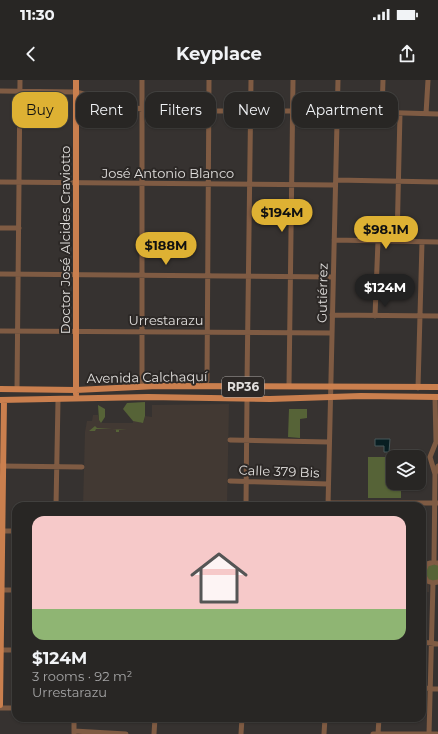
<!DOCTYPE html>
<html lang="en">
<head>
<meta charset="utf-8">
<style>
	:root { --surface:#282624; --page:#302e2c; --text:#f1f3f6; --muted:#a5a5a6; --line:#444341; --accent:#deb133 }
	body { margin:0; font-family:Montserrat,sans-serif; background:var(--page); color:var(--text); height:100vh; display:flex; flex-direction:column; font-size:15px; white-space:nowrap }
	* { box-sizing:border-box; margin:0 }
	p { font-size:13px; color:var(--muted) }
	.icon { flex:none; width:22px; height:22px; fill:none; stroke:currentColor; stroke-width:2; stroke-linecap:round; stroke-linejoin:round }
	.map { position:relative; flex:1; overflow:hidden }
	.details { position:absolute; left:12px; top:422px; width:414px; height:220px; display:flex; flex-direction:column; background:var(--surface); border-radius:12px; box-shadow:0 1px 3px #0004,0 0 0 1px var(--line) }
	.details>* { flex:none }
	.top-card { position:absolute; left:12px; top:12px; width:414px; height:36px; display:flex; gap:8px }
	.buttons { position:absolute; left:386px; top:370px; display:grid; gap:8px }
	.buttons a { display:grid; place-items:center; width:40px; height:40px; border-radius:8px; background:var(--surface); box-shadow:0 1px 3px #0004,0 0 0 1px var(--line); font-size:20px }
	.price { position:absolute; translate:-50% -34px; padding:0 9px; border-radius:14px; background:var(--accent); color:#111; font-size:13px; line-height:26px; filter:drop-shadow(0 1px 2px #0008) }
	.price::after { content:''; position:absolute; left:50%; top:24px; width:12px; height:9px; margin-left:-6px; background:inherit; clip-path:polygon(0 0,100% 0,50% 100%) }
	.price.current { background:#222; color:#fff }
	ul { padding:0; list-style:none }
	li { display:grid; align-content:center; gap:8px; height:212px; padding:0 20px }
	li span { display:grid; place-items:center; height:124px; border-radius:12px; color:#555 }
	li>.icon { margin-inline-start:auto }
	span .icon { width:72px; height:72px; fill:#fffc; stroke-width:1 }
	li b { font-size:17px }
	.chip { padding:0 14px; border-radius:12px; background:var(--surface); box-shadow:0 1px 3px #0004,0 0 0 1px var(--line); font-size:14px; line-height:36px }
	.chip.current { background:var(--accent); color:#111 }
	.status { display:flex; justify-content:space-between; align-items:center; height:28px; padding:0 20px; background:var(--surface); direction:ltr }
	.status svg { height:11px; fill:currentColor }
	header { display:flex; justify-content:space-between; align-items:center; height:52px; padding:0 20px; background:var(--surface); font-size:18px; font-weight:700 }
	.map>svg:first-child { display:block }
	.built { fill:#423933 }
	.green { fill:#566337 }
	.water { fill:#081e22; stroke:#49585a }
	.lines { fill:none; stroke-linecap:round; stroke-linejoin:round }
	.minor { stroke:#7f5b43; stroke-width:5 }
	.major { stroke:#ca7f4e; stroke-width:6 }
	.labels { text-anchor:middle; stroke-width:4; stroke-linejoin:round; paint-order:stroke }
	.shield { fill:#2c2826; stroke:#aaa7a5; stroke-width:1 }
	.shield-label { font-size:12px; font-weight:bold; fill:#e0dedc }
	.street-label { font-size:13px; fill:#e0dedc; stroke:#2c2826 }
</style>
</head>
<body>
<div class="status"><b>11:30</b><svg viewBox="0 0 49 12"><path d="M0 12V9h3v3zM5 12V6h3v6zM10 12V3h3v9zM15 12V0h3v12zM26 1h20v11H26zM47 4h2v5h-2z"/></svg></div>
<header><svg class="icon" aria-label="back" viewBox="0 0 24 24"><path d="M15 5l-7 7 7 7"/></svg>Keyplace<svg class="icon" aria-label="share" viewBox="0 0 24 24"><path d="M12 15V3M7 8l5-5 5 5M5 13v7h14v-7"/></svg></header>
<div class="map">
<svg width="438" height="654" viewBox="0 0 438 654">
	<rect width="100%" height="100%" fill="#363230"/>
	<!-- built -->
	<path class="built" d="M229 324 227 426H83L85 352 87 341H92L93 335H98L99 340 101 343H133V341H140V343L144 341 145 336 152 337V325Z
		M422 499 429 504V512H422Z"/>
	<!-- green -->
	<path class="green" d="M145 322V336L143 343 133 341 123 329 127 323Z
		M98 325 105 329V337L101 343 99 340Z
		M289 329H307V338L300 339V358L288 357Z
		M95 346 97 348 127 350H119V352H116V349H96L95 351H89Z
		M368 377H393V403H401V418H368Z
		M433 484 438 485V501H429L425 491 427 486Z"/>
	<!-- water -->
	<path class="water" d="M375 359H390L389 372H384V366H375Z"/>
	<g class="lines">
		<!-- minor -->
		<path class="minor" d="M142 0V302
			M0 11 76 12 148 31H337L438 34
			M382 32 383 0
			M426 34 428 0
			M336 100 438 102
			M0 102 335 105
			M0 148H19
			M334 160 438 162
			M397 161 400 33
			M0 194 333 197
			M332 235 438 236
			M375 236 378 161
			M0 251 332 253
			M207 301 209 0
			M247 303 251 0
			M289 306 293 0
			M418 308 422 162
			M17 309 20 0
			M435 317 436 362 430 377 435 394
			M230 360 329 362
			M0 386 82 387
			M230 401 328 404
			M328 423H438
			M56 426 58 320
			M246 426 247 318
			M328 426 338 0
			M0 451H16
			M434 482 435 394 438 386
			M438 483 434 482 427 484 423 493 427 501 433 503 438 502
			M0 510H16
			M422 562 438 564
			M0 570H16
			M422 608 438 609
			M0 628H16
			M74 651 126 654
			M74 653V638
			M154 654 155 638
			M241 654 242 638
			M324 654 325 638
			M373 654H437
			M378 654 379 638
			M429 654 433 503"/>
		<!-- major -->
		<path class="major" d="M76 0V314
			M0 309 76 310 157 306 438 307
			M0 320 148 317 270 319 361 316 438 317
			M0 625 4 320"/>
	</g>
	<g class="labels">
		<!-- shield labels -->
		<rect class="shield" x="222" y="297" width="42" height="20" rx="3"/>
		<g class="shield-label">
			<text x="243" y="311">RP36</text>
		</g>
		<!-- street labels -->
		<g class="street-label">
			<text x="168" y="98">José Antonio Blanco</text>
			<text transform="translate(65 160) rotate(-90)" y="5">Doctor José Alcides Craviotto</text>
			<text transform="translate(322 213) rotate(-89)" y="5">Gutiérrez</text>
			<text x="166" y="245">Urrestarazu</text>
			<text transform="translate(147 297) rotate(-1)" y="5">Avenida Calchaquí</text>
			<text transform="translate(279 391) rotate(2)" y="5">Calle 379 Bis</text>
		</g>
	</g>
</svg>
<div class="buttons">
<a><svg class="icon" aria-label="layers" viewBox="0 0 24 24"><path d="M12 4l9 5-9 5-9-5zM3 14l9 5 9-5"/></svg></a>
</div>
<b class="price" style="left:282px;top:153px">$194M</b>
<b class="price" style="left:386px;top:170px">$98.1M</b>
<b class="price" style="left:166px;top:186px">$188M</b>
<b class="price current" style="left:385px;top:228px">$124M</b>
<div class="top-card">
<a class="chip current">Buy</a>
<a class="chip">Rent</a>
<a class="chip">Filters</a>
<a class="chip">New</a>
<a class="chip">Apartment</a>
</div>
<section class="details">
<ul>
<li><span style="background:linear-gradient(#f6c9c9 75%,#8fb573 0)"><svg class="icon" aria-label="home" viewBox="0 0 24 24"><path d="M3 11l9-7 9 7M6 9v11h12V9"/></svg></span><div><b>$124M</b><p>3 rooms · 92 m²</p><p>Urrestarazu</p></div></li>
</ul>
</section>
</div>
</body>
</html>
